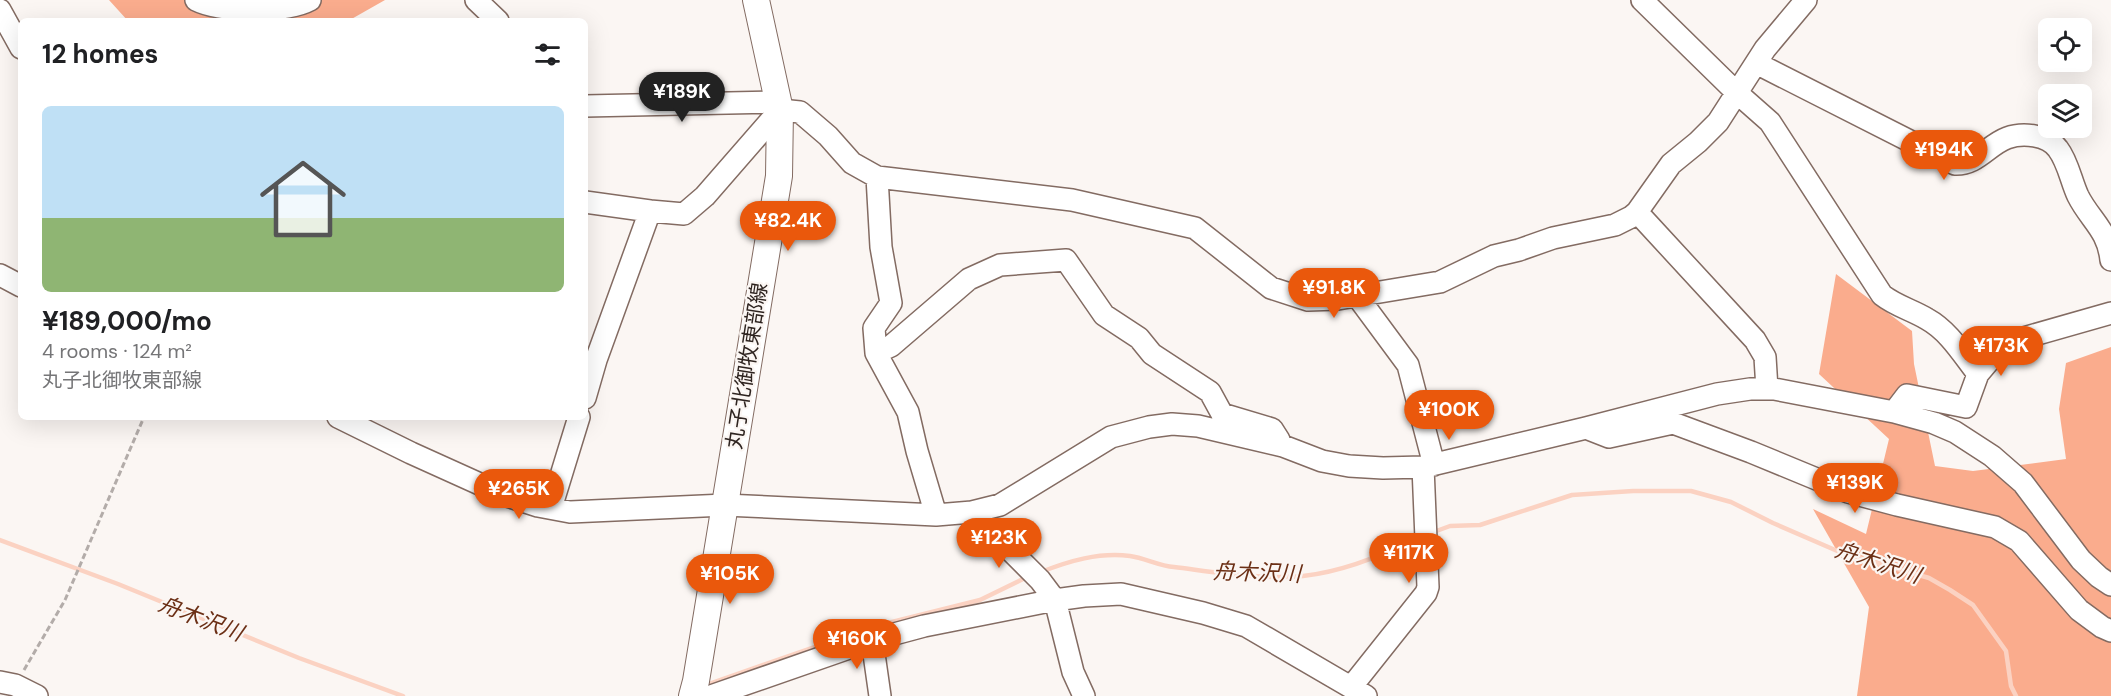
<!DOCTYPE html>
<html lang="en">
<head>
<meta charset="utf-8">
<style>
	:root { --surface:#fff; --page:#f6f6f6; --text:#202124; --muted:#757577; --line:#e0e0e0; --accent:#ea580c }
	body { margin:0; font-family:"DM Sans","Noto Sans JP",sans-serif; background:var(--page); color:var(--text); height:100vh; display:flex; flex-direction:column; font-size:22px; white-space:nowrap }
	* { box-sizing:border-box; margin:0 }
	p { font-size:20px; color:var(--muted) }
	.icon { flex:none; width:33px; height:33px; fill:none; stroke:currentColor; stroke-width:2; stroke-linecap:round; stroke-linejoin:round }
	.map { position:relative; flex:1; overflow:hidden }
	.side { position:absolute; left:18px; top:18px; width:570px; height:402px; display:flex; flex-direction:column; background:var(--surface); border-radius:9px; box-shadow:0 6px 24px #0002 }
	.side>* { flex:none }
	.buttons { position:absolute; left:2038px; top:18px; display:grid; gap:12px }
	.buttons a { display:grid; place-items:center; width:54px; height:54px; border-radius:9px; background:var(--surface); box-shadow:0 6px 24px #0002; font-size:30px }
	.price { position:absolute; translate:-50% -51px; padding:0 14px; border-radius:21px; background:var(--accent); color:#fff; font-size:20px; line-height:39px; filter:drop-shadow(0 2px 3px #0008) }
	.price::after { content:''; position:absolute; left:50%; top:36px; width:18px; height:14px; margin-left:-9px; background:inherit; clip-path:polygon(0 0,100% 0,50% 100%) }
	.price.on { background:#222; color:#fff }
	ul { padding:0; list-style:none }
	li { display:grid; align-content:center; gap:12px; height:318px; padding:0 24px }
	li+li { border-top:2px solid var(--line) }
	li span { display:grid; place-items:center; height:186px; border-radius:9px; color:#555 }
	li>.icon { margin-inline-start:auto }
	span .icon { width:108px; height:108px; fill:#fffc; stroke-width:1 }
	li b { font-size:26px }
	h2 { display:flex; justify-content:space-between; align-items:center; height:72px; padding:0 24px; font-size:26px }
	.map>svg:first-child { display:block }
	.forest { fill:#faac8d }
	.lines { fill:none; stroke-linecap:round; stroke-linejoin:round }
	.stream { stroke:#fbd2c2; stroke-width:4.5 }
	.minor-casing { stroke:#836b62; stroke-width:24 }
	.major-casing { stroke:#836b62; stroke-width:28 }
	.path { stroke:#b3aca9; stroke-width:3; stroke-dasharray:6 3; stroke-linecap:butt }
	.minor { stroke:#fff; stroke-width:21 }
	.major { stroke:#fff; stroke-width:26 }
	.labels { text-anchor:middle; stroke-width:4.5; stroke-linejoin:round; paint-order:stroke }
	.street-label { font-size:21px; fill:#2e2420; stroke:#fbf6f3 }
	.water-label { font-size:22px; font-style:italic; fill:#6b2f15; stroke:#fbf6f3 }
</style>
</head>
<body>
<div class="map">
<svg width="2111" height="696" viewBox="0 0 2111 696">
	<rect width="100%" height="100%" fill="#fbf6f3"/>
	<!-- forest -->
	<path class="forest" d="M109 0H385L348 21H128Z
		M1836 274 1912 331 1914 364 1935 466 1973 471 2066 459 2059 409 2066 363 2111 347V696H1857L1869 607 1813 509 1866 534 1889 439 1819 374Z"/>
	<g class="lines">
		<!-- stream -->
		<path class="stream" d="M1431 533 1450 526 1480 525 1572 495 1633 491H1691L1731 502 1773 523 1842 553 1929 578 1950 590 1973 605 2006 651 2011 686 2016 696
			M0 540 118 584 299 658 403 696
			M1041 572C1069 561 1099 552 1130 556 1145 558 1159 566 1174 567 1215 572 1262 580 1303 576 1341 572 1386 554 1420 537
			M703 686 872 627 980 600 1027 577"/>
		<defs>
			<path id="minor" d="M196 0C220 12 286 13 310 0
				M476 0 498 21
				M1642 0 1736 92 1770 122 1882 295C1896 306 1912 310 1927 319 1949 331 1963 355 1978 374
				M0 10 21 48
				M1756 63 1955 164C1977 165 1988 145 2007 138 2023 132 2048 135 2058 149 2068 162 2071 181 2078 196 2090 220 2108 230 2111 260
				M585 106 778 102
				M877 177 881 247 891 303 874 328 876 353 908 412 917 451 936 515
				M585 202 650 211
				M1637 212 1755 340 1765 357 1767 389
				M0 275 21 286
				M1357 296 1408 365 1434 465
				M876 353 891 346 969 279 1000 265 1066 260 1104 315 1139 338 1152 354 1210 392 1222 414 1272 429 1279 440
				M585 398 596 360 650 211 684 214 705 196 780 110 800 112 828 136 852 163 877 177 1072 200 1195 228 1271 288 1308 300 1338 299 1440 282 1494 256 1519 250 1553 238 1615 225 1631 217 1637 212 1671 164 1698 142 1718 122 1765 49 1806 0
				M1894 412 1907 395 1966 407 1978 374 1999 349 2020 339 2111 313
				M338 417 411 453 504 495 538 506 570 512 725 505 936 515 972 512 1000 505 1111 437 1149 427 1172 424 1198 426 1283 446 1322 461 1349 466 1383 468 1423 467 1586 428 1717 394 1750 389H1774L1894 412 1934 423 1955 432 1992 456 2023 483 2081 560 2099 577 2111 585
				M1586 428 1609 437 1673 423 1751 452 1848 492 1897 505 1995 527 2019 541 2079 610 2102 627 2111 631
				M551 508 579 417
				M972 512 1040 580 1055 600 1073 672 1084 696
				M872 640 880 696
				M0 682 15 685 37 696
				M1352 686 1426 593 1428 587 1423 467
				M711 696 872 640 924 626 1055 600 1084 596 1121 594 1203 613 1246 626 1366 696"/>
			<path id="major" d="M692 696 696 681 779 176 780 110 756 0"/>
		</defs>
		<!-- minor casing -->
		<use href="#minor" class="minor-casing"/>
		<!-- major casing -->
		<use href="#major" class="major-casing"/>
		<!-- path -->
		<path class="path" d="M24 670 65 600 144 417"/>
		<!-- minor -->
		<use href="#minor" class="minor"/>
		<!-- major -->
		<use href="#major" class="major"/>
	</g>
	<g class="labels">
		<!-- street labels -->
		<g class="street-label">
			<text transform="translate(747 366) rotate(-81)" y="7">丸子北御牧東部線</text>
		</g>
		<!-- water labels -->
		<g class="water-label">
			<text transform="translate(1878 562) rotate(18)" y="8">舟木沢川</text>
			<text transform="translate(1257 572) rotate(2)" y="8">舟木沢川</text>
			<text transform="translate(201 618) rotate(21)" y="8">舟木沢川</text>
		</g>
	</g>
</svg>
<div class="buttons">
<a><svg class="icon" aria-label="locate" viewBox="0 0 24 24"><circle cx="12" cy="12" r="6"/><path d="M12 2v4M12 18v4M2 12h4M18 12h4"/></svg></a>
<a><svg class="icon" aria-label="layers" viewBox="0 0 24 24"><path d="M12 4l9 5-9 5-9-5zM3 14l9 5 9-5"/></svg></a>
</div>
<b class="price on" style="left:682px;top:123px">¥189K</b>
<b class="price" style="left:1944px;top:181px">¥194K</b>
<b class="price" style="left:788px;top:252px">¥82.4K</b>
<b class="price" style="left:1334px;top:319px">¥91.8K</b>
<b class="price" style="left:2001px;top:377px">¥173K</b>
<b class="price" style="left:1449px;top:441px">¥100K</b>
<b class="price" style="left:1855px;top:514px">¥139K</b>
<b class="price" style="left:519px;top:520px">¥265K</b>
<b class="price" style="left:999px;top:569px">¥123K</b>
<b class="price" style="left:1409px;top:584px">¥117K</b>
<b class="price" style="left:730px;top:605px">¥105K</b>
<b class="price" style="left:857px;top:670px">¥160K</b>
<section class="side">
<h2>12 homes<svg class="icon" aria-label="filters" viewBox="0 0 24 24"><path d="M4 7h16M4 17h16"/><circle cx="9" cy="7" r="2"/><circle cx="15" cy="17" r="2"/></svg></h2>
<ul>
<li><span style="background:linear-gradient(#bfe0f5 60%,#8fb573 0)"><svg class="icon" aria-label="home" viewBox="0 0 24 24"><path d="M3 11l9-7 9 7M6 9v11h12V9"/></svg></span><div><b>¥189,000/mo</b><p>4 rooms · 124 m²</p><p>丸子北御牧東部線</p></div></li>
</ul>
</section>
</div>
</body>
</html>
